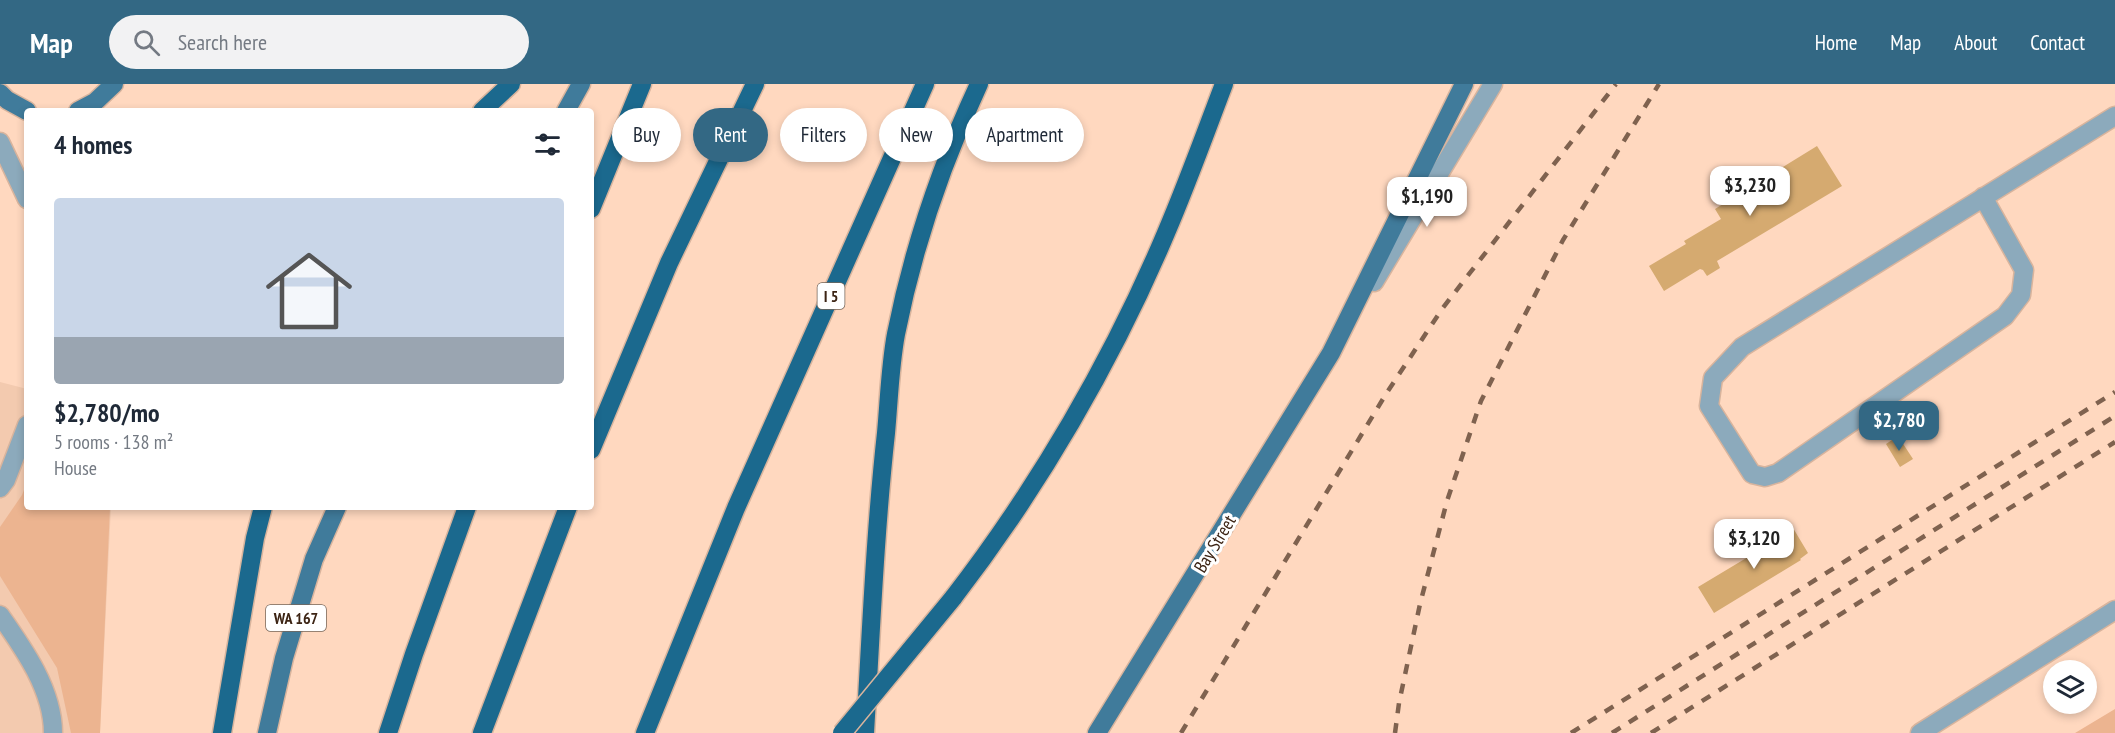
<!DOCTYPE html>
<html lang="en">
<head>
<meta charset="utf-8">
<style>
	:root { --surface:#fff; --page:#f2f2f3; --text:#1f2937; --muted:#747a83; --accent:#336884 }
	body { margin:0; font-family:"PT Sans Narrow",sans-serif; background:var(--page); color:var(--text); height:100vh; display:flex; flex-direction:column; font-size:22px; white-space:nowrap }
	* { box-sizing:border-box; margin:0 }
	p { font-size:20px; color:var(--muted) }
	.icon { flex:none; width:33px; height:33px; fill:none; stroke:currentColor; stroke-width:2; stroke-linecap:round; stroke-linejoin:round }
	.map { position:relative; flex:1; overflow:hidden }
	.sheet { position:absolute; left:24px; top:24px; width:570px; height:402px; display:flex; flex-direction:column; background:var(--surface); border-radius:6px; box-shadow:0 3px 9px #0003 }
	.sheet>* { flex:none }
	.guide { position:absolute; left:612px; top:24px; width:570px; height:54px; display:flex; gap:12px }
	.fabs { position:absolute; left:2043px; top:576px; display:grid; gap:12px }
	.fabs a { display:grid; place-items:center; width:54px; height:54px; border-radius:50%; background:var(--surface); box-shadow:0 3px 9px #0003; font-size:30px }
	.price { position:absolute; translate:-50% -51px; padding:0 14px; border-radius:12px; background:#fff; color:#222; font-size:20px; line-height:39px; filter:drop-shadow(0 2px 3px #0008) }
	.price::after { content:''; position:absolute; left:50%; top:36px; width:18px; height:14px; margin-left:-9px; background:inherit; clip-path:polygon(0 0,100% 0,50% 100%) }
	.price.current { background:var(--accent); color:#fff }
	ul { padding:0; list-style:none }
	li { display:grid; align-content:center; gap:12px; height:318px; padding:0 30px }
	li span { display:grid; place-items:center; height:186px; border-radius:6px; color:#555 }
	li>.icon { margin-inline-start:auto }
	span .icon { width:108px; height:108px; fill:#fffc; stroke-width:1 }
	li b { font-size:26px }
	h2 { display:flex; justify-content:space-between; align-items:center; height:72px; padding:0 30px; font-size:26px }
	.pill { padding:0 21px; border-radius:27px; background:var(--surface); box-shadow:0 3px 9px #0003; font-size:21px; line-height:54px }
	.pill.current { background:var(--accent); color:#fff }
	header { display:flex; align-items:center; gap:36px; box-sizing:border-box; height:84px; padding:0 30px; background:var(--accent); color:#fff }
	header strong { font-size:28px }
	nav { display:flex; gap:33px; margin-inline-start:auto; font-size:21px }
	.search { width:420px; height:54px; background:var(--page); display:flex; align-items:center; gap:15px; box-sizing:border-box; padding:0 21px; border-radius:33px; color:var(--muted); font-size:22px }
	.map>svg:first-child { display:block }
	.built { fill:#f3caaf }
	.green { fill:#ecb490 }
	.building { fill:#d5aa70 }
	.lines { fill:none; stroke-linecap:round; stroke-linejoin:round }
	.minor-casing { stroke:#d8b49d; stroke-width:21 }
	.major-casing { stroke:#d8b49d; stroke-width:21 }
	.highway-casing { stroke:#d8b49d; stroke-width:21 }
	.minor { stroke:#8caabc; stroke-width:18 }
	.major { stroke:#407b9b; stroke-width:18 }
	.highway { stroke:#1b698e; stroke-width:18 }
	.rail { stroke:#7f624f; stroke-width:4.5; stroke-dasharray:10 10; stroke-linecap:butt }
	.highway-bridge-casing { stroke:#d8b49d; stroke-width:21; stroke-linecap:butt }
	.highway-bridge { stroke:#1b698e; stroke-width:18 }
	.labels { text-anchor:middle; stroke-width:6; stroke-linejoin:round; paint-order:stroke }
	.shield { fill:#fff; stroke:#76665a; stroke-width:1.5 }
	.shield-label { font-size:16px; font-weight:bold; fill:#3c2414 }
	.street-label { font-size:18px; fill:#3c2414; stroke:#fff }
</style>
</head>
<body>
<header>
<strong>Map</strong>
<div class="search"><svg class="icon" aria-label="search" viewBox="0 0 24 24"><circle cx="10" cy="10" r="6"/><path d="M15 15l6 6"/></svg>Search here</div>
<nav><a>Home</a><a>Map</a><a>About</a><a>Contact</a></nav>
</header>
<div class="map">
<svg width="2115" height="649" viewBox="0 0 2115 649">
	<rect width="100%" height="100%" fill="#ffd8bf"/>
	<!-- built -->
	<path class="built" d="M0 298 27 305V423H111L100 649H0Z"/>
	<!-- green -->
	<path class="green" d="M27 398V423H110L100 649H71L57 584 0 492V443L22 411Z
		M2115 625V649H2075Z"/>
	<!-- building -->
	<path class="building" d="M1817 62 1842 102 1717 177 1720 184 1707 192 1703 186 1700 185 1664 207 1649 182 1686 160 1684 157 1721 135 1715 125Z
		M1898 352 1913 375 1900 383 1886 360Z
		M1793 444 1808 469 1800 475 1801 476 1714 529 1698 503 1763 464 1761 461 1781 448 1783 450Z"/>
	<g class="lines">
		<defs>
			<path id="minor" d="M0 58 27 115
				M1983 113 2024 186 2021 211 2005 232 1778 389 1765 393 1752 390 1709 322 1713 294 1742 263 2115 32
				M1374 198 1493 0
				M0 404 6 396 27 341
				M0 531C24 565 53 606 53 649
				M1920 649 2115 526"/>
			<path id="major" d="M0 9 7 16 27 27
				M78 27 95 18 114 0
				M566 27 581 0
				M267 649 284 574 314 475 337 423
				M1097 649 1331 269 1464 0"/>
			<path id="highway" d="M482 27 511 0
				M591 125 642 0
				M591 366 669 179 755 0
				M953 514C1038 404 1112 277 1166 149 1187 100 1205 50 1224 0
				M222 649 255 454 263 423
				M388 649 414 570 467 423
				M482 649 568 423
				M645 649 736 424 925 0
				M865 649C871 549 875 449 886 349 889 317 890 282 896 250 913 164 942 79 979 0"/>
		</defs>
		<!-- minor casing -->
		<use href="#minor" class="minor-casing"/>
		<!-- major casing -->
		<use href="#major" class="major-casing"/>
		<!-- highway casing -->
		<use href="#highway" class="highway-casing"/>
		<!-- minor -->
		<use href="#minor" class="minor"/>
		<!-- major -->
		<use href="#major" class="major"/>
		<!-- highway -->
		<use href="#highway" class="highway"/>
		<!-- rail -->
		<path class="rail" d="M1181 649 1386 310 1442 225 1616 0
			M1395 649 1399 619 1420 520 1447 417 1481 317 1563 156 1659 0
			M1571 649 2115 308
			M1612 649 2115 332
			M1651 649 2115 358"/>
		<defs>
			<path id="highway-bridge" d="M842 649 953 514"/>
		</defs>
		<!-- highway-bridge casing -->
		<use href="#highway-bridge" class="highway-bridge-casing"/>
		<!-- highway-bridge -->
		<use href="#highway-bridge" class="highway-bridge"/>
	</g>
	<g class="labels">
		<!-- shield labels -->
		<g class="shield">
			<rect x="817.5" y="199" width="27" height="26" rx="4.5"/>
			<rect x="266" y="521" width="60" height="26" rx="4.5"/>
		</g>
		<g class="shield-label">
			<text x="831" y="218">I 5</text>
			<text x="296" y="540">WA 167</text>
		</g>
		<!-- street labels -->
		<g class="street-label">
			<text transform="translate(1215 460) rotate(-59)" y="6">Bay Street</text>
		</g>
	</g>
</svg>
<div class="fabs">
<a><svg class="icon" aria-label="layers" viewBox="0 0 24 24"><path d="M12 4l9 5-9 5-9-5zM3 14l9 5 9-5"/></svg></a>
</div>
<b class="price" style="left:1750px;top:133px">$3,230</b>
<b class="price" style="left:1427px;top:144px">$1,190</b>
<b class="price current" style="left:1899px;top:368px">$2,780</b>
<b class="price" style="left:1754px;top:486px">$3,120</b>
<div class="guide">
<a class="pill">Buy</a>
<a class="pill current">Rent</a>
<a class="pill">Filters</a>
<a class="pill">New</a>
<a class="pill">Apartment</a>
</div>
<section class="sheet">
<h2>4 homes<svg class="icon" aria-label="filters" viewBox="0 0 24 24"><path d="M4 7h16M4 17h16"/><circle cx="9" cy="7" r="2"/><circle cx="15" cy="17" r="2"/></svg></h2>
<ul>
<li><span style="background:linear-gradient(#c9d6e8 75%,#9aa5b1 0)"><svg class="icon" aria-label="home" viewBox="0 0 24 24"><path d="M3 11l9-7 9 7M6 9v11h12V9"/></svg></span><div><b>$2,780/mo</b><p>5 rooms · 138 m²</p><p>House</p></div></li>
</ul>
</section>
</div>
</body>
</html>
